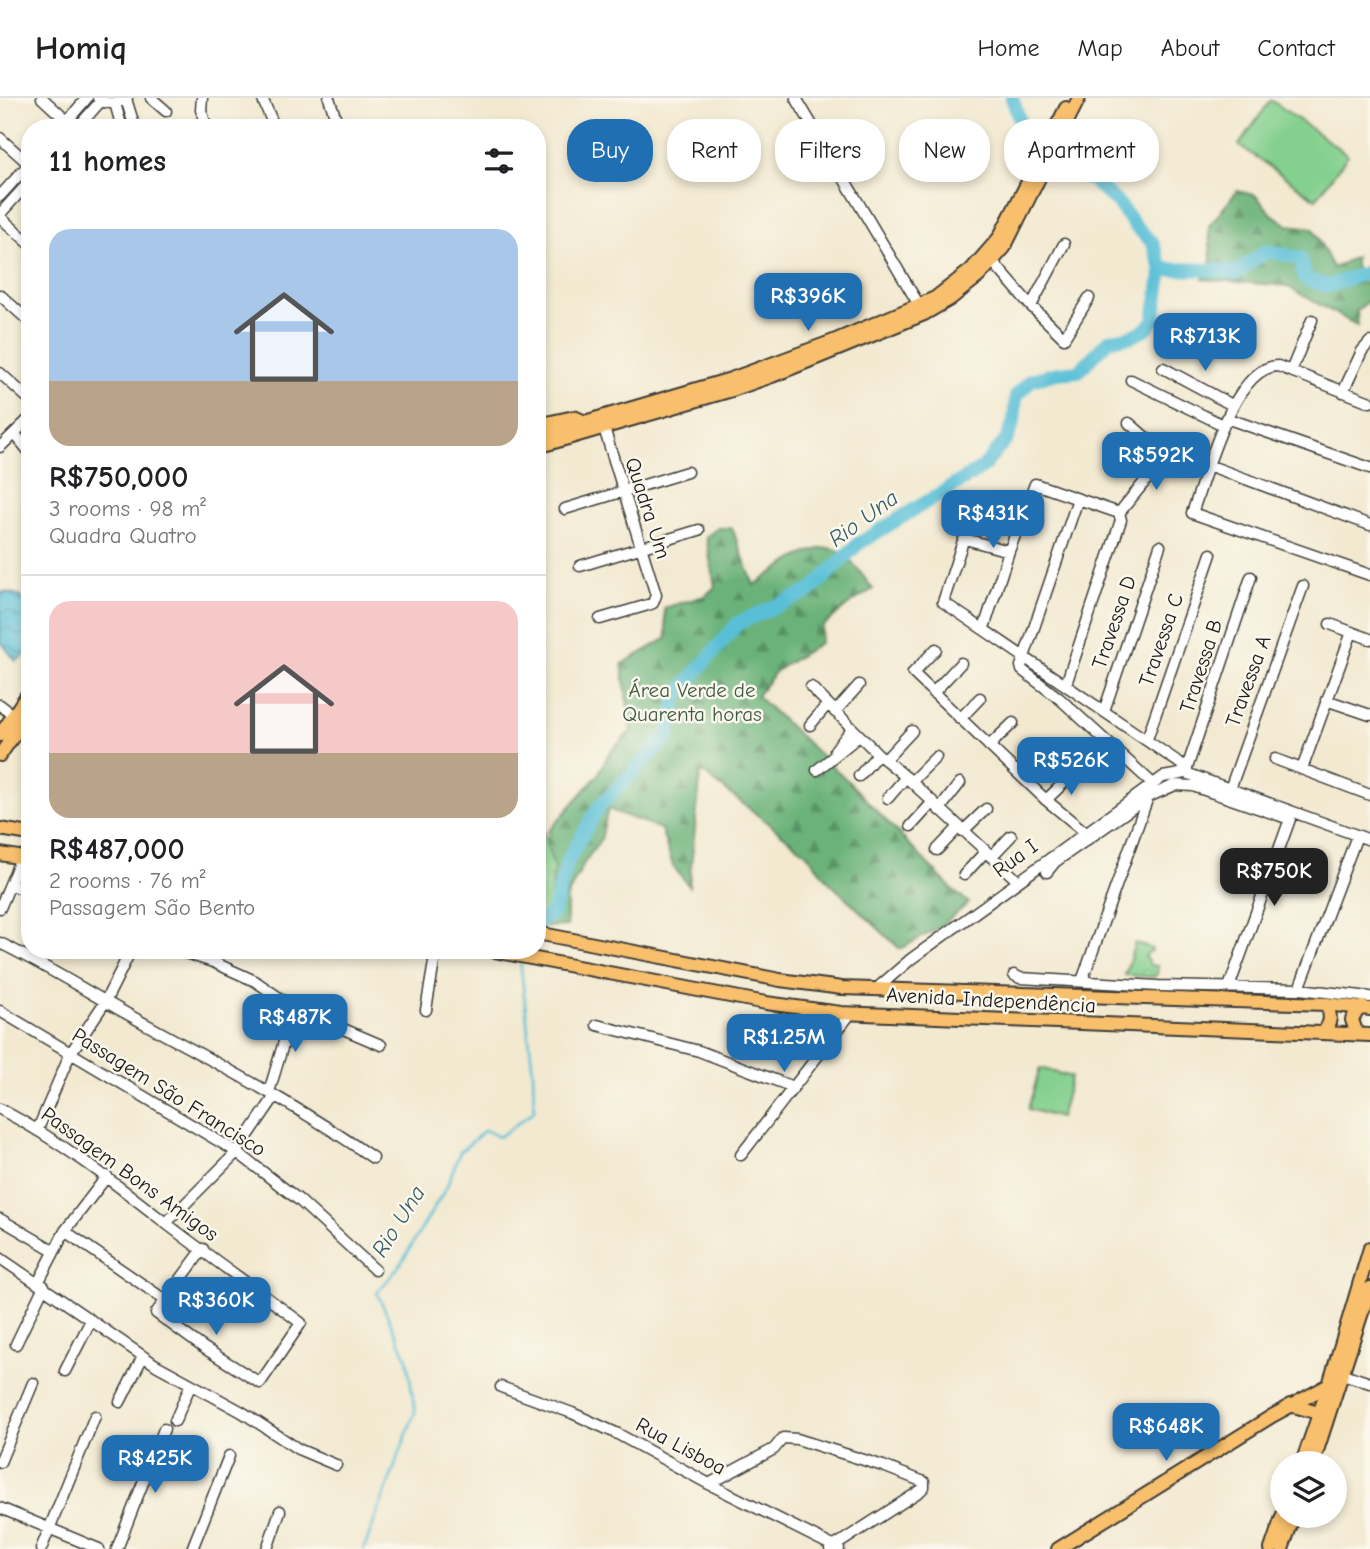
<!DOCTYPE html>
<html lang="en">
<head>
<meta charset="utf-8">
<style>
	:root { --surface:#fff; --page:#f6f6f6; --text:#202124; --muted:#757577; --line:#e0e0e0; --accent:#1f6fb2 }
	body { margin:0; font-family:"Comic Neue",sans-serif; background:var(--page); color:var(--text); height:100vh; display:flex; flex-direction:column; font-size:26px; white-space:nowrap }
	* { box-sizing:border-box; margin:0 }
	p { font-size:23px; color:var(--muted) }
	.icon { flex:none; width:38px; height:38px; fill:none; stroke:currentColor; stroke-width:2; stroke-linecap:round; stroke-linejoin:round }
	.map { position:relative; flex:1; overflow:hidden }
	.panel { position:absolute; left:21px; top:21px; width:525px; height:840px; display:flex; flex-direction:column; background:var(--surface); border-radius:28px; box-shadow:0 4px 10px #0003 }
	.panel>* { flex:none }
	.banner { position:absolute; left:567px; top:21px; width:665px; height:63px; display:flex; gap:14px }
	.tools { position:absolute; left:1270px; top:1353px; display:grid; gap:14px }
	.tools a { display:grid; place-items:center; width:77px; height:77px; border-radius:50%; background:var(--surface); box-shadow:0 4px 10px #0003; font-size:35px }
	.price { position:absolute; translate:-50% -60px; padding:0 16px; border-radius:14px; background:var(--accent); color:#fff; font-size:23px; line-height:46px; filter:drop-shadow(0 2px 4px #0008) }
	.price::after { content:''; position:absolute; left:50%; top:42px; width:21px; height:16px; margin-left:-10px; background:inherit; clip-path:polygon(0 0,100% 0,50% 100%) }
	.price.on { background:#222; color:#fff }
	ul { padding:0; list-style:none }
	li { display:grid; align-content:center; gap:14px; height:371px; padding:0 28px }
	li+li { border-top:2px solid var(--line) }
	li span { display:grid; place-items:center; height:217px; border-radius:21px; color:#555 }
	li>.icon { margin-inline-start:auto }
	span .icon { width:126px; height:126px; fill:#fffc; stroke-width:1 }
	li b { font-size:30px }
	h2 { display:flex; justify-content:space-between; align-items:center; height:84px; padding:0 28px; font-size:30px }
	.pill { padding:0 24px; border-radius:28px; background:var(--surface); box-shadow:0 4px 10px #0003; font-size:24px; line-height:63px }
	.pill.on { background:var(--accent); color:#fff }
	header { display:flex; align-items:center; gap:42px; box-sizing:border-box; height:98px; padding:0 35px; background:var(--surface); border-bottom:2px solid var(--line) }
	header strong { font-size:33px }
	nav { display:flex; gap:38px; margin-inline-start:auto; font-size:24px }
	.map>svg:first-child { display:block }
	.forest { fill:url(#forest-firs); stroke:#44674a; stroke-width:2 }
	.park { fill:url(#park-crowns); stroke:#507655; stroke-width:2 }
	.pitch { fill:#84d08e; stroke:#507655; stroke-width:2 }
	.water { fill:url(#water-waves); stroke:#3a6e7a; stroke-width:2 }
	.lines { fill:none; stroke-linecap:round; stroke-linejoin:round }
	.stream { stroke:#59bfd7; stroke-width:2.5 }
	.river { stroke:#59bfd7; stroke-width:14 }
	.minor-casing { stroke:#3c3b37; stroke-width:13 }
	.major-casing { stroke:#3c3b37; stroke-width:16 }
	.minor { stroke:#fff; stroke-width:10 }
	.major { stroke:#f8bf6c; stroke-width:12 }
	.labels { text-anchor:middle; stroke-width:5; stroke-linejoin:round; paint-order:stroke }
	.street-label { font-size:21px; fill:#1c1c1c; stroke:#fbf7ec }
	.park-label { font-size:21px; fill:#405b44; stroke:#fbf7ec }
	.water-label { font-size:23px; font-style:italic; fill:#345d67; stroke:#fbf7ec }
</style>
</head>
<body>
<header>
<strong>Homiq</strong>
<nav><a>Home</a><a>Map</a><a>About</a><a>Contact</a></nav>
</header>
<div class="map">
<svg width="1370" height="1451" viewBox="0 0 1370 1451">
	<defs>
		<pattern id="forest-firs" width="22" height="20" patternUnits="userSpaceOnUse" patternTransform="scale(1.75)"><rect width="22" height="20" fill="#6bb279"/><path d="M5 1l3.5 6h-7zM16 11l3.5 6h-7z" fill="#579062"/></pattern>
		<pattern id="park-crowns" width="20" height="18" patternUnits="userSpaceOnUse" patternTransform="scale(1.75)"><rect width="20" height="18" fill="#84d08e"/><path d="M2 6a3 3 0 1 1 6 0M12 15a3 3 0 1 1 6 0" fill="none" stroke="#71b27a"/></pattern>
		<pattern id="water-waves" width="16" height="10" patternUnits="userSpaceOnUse" patternTransform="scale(1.75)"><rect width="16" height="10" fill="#59bfd7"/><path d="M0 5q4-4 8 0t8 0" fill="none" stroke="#499aae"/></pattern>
	</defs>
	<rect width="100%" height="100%" fill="#fbf7ec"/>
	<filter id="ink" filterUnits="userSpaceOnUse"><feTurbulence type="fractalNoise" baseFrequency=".0143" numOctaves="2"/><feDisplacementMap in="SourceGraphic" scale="14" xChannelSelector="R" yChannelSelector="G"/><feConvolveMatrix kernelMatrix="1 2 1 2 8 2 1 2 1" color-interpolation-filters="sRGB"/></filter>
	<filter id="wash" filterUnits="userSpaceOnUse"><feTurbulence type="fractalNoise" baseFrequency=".00686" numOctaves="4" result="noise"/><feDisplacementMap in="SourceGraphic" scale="28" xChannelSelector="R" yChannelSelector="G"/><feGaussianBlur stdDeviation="1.57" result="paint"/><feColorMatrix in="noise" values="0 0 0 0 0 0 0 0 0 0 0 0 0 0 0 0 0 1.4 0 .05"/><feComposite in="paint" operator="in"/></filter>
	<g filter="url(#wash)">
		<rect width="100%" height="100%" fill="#f2e9d0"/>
		<!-- forest -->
		<path class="forest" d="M1237 93 1255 97 1272 116 1288 127 1313 130 1333 170 1355 159V168L1366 187 1370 186V201L1357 213 1358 228 1286 188 1203 181 1211 163 1209 128Z
			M718 430H732L754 487C775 474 820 436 844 456 855 465 864 480 873 491L848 507 823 528 820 545 776 573 757 598 847 682 952 791 969 805 937 831 900 851 830 785 806 755 701 673 689 788 673 768 661 731 608 711 601 741 584 765 567 799V828L542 829 548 734 598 677 609 655 631 633 622 566 667 540 664 510 705 498 715 489 706 439Z"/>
		<!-- park -->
		<path class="park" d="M537 713 554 770 550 810 537 818Z
			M1135 845 1151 850 1152 853 1148 854 1145 859 1150 867 1158 868 1157 876 1154 879 1125 877Z"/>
		<!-- pitch -->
		<path class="pitch" d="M1271 2 1348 57 1316 101 1239 47Z
			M1040 970 1071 979 1060 1020 1028 1011Z"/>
		<!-- water -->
		<path class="water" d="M5 494 18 497 30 508V554L16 563 0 543V495Z"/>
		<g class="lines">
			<!-- stream -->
			<path class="stream" d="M364 1451 415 1314 407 1260 377 1195 400 1167 447 1088 460 1054 485 1032 499 1039 534 1013 533 974 520 862"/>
			<!-- river -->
			<path class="river" d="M1012 0 1028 46 1038 56 1071 75 1092 82 1118 105 1135 128 1152 144 1162 171
				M537 826 553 815 568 762 598 710 668 638 677 597 738 525 810 493 858 446 982 370 1007 341 1014 323 1016 298 1031 282 1057 275 1079 273 1109 242C1126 240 1145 237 1154 222L1162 171 1216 172 1236 175 1266 153 1300 160 1305 181 1328 188 1370 173"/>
		</g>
	</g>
	<g filter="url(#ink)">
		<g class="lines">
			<defs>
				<path id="minor" d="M42 0 67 23
					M98 0C107 8 117 5 127 0
					M151 0 166 13
					M202 0 201 12 207 30
					M262 0 275 30
					M329 0 339 30
					M796 0 919 207
					M126 1 135 30
					M115 5 122 30
					M61 30 87 0
					M77 30 101 3
					M0 40 29 66
					M0 98 30 65
					M0 116 30 83
					M0 119 30 146
					M993 164 1031 208 1064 240 1089 200
					M0 197 30 224
					M1031 208 1064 146
					M1163 270 1232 307
					M1291 273 1312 222
					M0 275 30 302
					M1131 282 1223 327
					M1343 294 1362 253 1370 244
					M1370 304 1278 268C1233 268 1205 381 1192 415L1370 477
					M1226 320 1370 370
					M1129 325 1151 344 1170 353 1370 427
					M15 336 30 355
					M0 349 30 320
					M1078 401 1021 568 1022 572 1060 601 1152 685
					M565 411 687 374
					M1119 415 1170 353
					M1009 453 965 441 963 443 943 504 1187 670 1186 675
					M580 468 699 432
					M600 521 648 507 653 505 656 497 604 330
					M1330 526 1370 541
					M984 530 1009 453 1035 386 1119 415 1121 422 1066 586
					M936 551 913 575 1046 702 1085 734
					M811 589 878 656 906 679 1017 782
					M933 595 961 565
					M1326 602 1370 617
					M0 607 13 617
					M1104 613 1160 448
					M835 614 859 587
					M960 621 980 600
					M810 627 827 607
					M1147 641 1211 456
					M989 648 1013 625
					M835 652 852 631
					M1275 661 1370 697
					M885 662 912 633
					M1187 670 1251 479
					M1302 671 1352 534
					M817 672 859 638
					M1017 674 1038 654
					M859 678 878 656
					M911 684 936 659
					M1230 691 1303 488
					M888 700 906 679
					M1046 702 1074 675
					M939 712 960 685
					M911 728 932 705
					M963 733 986 711
					M937 752 959 729
					M991 759 1011 738
					M1047 774 1055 764 1148 699 1175 687 1193 688 1287 720
					M964 777 985 754
					M12 787 30 794
					M0 810 21 760
					M0 845C51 870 99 901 149 928 225 970 302 1010 373 1060
					M176 852 213 864 255 883 294 910 381 947
					M1014 877 1020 880 1158 888 1299 891 1370 899
					M1082 883 1148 699
					M1229 889 1290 721
					M1299 891 1355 743
					M875 892 911 861 1163 679 1186 675 1370 742
					M426 912 436 852
					M0 913 237 1054 299 1102 375 1172
					M597 927 699 953 793 989
					M269 994 294 910
					M0 1011C59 1042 111 1082 163 1123 208 1158 256 1191 301 1225L260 1285 204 1250 156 1215 203 1151
					M38 1031 70 956 105 904 131 852
					M741 1057 851 915
					M0 1121 53 1152
					M166 1125 237 1054 275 998
					M65 1133 165 1202
					M0 1160 156 1267 242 1314 298 1351 336 1367
					M38 1185 65 1133 107 1078
					M16 1246 44 1188
					M65 1273 91 1222
					M1337 1274 1370 1285
					M501 1289 572 1315 616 1335 709 1386 839 1451
					M120 1304 143 1258
					M175 1323 191 1286
					M0 1364 33 1285
					M709 1386 774 1351 783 1340 797 1341 883 1368 924 1384V1389L920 1393 830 1451
					M0 1410 99 1451
					M41 1451 95 1318
					M117 1451 164 1331
					M192 1451 229 1358
					M267 1451 280 1413"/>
				<path id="major" d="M537 327 574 319 585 324
					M537 338 731 281 831 244 935 200 971 172 999 140 1066 10
					M537 349 732 292 772 278 924 216 950 201 979 178 1004 150 1079 0
					M0 637 30 593
					M0 657 30 614
					M0 731 30 736
					M0 756 30 761
					M537 835 780 882 842 890 1326 906 1370 911
					M489 852 766 905 841 915 1370 937
					M1323 935C1331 925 1332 918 1326 906
					M1357 936 1352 922 1357 913 1363 909
					M1290 1307 1326 1317
					M1302 1365 1329 1287 1370 1150
					M1313 1365 1370 1190
					M1058 1451 1272 1318 1329 1287
					M1271 1451 1283 1416
					M1282 1451 1294 1418"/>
			</defs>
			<!-- minor casing -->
			<use href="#minor" class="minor-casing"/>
			<!-- major casing -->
			<use href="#major" class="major-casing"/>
			<!-- minor -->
			<use href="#minor" class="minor"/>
			<!-- major -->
			<use href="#major" class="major"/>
		</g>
	</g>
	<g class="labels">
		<!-- street labels -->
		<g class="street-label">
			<text transform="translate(648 410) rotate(72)" y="7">Quadra Um</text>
			<text transform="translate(1114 524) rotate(-71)" y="7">Travessa D</text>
			<text transform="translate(1161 542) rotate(-71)" y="7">Travessa C</text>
			<text transform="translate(1201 568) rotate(-72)" y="7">Travessa B</text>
			<text transform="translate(1248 583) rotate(-70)" y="7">Travessa A</text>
			<text transform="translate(1015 760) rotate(-36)" y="7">Rua I</text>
			<text transform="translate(991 902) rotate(3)" y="7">Avenida Independência</text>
			<text transform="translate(169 994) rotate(32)" y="7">Passagem São Francisco</text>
			<text transform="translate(130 1076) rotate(36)" y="7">Passagem Bons Amigos</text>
			<text transform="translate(681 1348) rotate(28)" y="7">Rua Lisboa</text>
		</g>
		<!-- park labels -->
		<g class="park-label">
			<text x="692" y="599">Área Verde de<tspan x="692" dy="24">Quarenta horas</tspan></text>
		</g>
		<!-- water labels -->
		<g class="water-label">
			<text transform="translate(863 420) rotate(-36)" y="8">Rio Una</text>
			<text transform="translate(398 1123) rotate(-58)" y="8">Rio Una</text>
		</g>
	</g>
</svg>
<div class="tools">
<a><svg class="icon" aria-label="layers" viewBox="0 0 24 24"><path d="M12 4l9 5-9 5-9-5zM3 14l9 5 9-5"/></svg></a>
</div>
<b class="price" style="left:808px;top:235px">R$396K</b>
<b class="price" style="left:1205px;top:275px">R$713K</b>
<b class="price" style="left:1156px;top:394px">R$592K</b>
<b class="price" style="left:993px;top:452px">R$431K</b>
<b class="price" style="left:1071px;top:699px">R$526K</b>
<b class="price on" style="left:1274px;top:810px">R$750K</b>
<b class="price" style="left:295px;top:956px">R$487K</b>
<b class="price" style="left:784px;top:976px">R$1.25M</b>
<b class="price" style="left:216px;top:1239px">R$360K</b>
<b class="price" style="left:1166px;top:1365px">R$648K</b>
<b class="price" style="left:155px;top:1397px">R$425K</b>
<div class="banner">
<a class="pill on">Buy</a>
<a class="pill">Rent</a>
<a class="pill">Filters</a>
<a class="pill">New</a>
<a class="pill">Apartment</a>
</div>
<section class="panel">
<h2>11 homes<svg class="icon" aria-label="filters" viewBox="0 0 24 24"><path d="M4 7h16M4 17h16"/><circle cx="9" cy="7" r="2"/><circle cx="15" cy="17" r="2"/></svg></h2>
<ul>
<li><span style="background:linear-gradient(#a9c7e8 70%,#b9a48a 0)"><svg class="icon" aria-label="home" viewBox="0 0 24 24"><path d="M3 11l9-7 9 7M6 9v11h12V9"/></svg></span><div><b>R$750,000</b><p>3 rooms · 98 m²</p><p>Quadra Quatro</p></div></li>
<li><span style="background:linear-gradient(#f6c9c9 70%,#b9a48a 0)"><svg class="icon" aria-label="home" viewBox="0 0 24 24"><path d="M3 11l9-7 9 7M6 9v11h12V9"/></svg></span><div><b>R$487,000</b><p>2 rooms · 76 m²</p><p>Passagem São Bento</p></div></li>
</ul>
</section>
</div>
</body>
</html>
